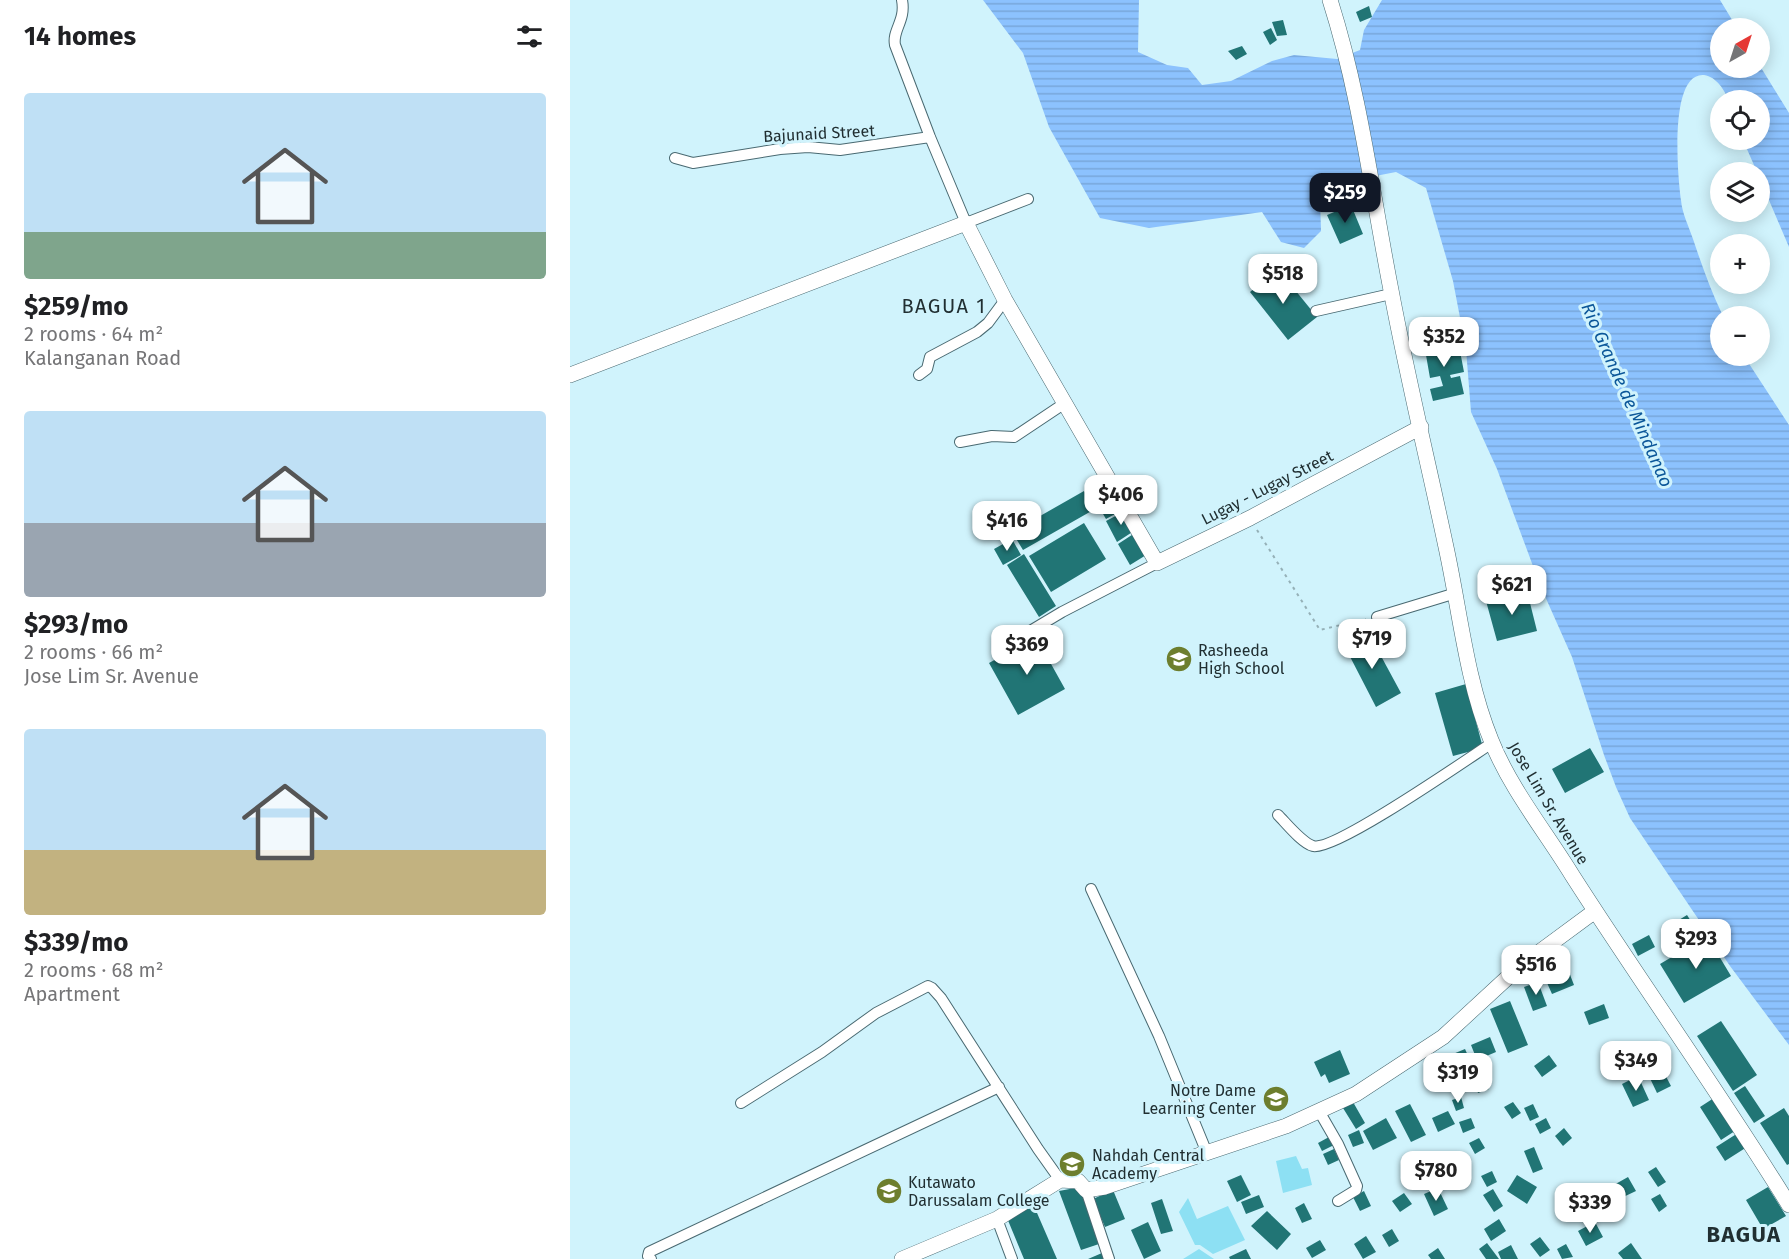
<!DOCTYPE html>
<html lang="en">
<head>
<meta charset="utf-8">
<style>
	:root { --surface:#fff; --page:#f2f2f2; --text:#202124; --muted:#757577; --accent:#111827 }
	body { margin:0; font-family:"Fira Sans",sans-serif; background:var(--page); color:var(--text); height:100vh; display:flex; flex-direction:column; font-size:22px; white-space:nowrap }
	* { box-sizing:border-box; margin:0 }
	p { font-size:20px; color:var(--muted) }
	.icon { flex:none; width:33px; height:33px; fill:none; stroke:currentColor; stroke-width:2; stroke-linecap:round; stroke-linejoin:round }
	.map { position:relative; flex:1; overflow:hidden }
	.details { display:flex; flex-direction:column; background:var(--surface); width:570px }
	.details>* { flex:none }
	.needle { width:39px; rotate:39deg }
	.buttons { position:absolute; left:1140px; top:18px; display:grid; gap:12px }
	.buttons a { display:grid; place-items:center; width:60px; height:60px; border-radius:50%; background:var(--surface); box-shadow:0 3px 15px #0003; font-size:30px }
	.price { position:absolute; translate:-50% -51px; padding:0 14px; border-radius:12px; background:#fff; color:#222; font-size:20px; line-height:39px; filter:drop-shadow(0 2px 3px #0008) }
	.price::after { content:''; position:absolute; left:50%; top:36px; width:18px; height:14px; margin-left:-9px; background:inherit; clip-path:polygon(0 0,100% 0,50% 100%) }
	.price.active { background:var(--accent); color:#fff }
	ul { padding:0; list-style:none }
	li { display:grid; align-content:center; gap:12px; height:318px; padding:0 24px }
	li span { display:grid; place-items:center; height:186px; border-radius:6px; color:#555 }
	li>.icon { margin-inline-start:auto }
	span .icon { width:108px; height:108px; fill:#fffc; stroke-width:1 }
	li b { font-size:26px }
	h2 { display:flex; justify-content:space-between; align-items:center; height:72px; padding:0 24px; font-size:26px }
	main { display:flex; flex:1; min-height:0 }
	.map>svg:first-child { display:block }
	.green { fill:#8de0f3 }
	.water { fill:url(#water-rules) }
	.building { fill:#217575 }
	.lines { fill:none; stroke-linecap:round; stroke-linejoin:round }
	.street-casing { stroke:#496971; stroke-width:12 }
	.secondary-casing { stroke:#496971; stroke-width:16 }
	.path { stroke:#95b0b7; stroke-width:2; stroke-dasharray:3 4.5; stroke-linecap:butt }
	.street { stroke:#fff; stroke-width:10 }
	.secondary { stroke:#fff; stroke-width:15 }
	.labels { text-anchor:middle; stroke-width:6; stroke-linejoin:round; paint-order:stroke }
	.street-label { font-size:16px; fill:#212f32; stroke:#d0f3fc }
	.poi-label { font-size:16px; fill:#212f32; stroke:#d0f3fc; text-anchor:start }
	.water-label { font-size:18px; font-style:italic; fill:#0b5799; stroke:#d0f3fc }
	.quarter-label { font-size:20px; letter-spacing:1.5px; fill:#212f32; stroke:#d0f3fc }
	.district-label { font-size:22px; font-weight:bold; letter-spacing:1.5px; fill:#212f32; stroke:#d0f3fc }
</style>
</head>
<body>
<main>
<section class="details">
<h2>14 homes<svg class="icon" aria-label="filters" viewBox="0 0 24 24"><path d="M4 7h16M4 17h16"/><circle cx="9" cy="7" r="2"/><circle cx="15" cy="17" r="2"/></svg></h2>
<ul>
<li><span style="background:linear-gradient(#bfe0f5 75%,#7fa58c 0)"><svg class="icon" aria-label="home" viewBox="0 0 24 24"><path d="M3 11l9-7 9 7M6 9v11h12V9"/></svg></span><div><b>$259/mo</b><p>2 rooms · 64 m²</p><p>Kalanganan Road</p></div></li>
<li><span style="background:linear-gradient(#bfe0f5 60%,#9aa5b1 0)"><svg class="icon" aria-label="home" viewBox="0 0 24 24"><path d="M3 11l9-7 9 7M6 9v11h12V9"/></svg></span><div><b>$293/mo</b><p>2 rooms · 66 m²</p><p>Jose Lim Sr. Avenue</p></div></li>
<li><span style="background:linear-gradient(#bfe0f5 65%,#c2b280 0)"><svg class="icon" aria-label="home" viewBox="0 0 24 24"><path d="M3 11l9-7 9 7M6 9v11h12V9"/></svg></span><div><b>$339/mo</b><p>2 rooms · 68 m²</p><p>Apartment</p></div></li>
</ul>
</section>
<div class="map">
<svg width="1219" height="1259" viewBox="0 0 1219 1259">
	<defs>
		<pattern id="water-rules" width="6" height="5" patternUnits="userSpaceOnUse" patternTransform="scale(1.5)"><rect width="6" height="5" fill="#8cc2fe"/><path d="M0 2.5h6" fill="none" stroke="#78a7da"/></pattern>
	</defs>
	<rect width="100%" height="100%" fill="#d0f3fc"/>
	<!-- green -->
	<path class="green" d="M726 1156 732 1169 738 1168 742 1185 713 1193 706 1161Z
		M618 1198 627 1219 658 1206 675 1240 643 1254 630 1245H625L609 1212Z
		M629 1249 644 1259H613Z"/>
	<!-- water -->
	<path class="water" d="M413 0H569L568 52 597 65 618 68 632 85 661 81 702 61 724 55 767 59 790 50 794 30 812 0H1150L1167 28H1150V68L1190 66 1219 113V247L1190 179V172H1187L1173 140H1190V100H1159C1154 90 1147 77 1134 75 1098 72 1108 179 1111 200 1112 213 1119 227 1123 239 1132 266 1141 291 1153 316H1150V356H1174L1219 425V1045L1160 966 1060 818 1046 787 1034 755 1002 657 970 585 927 469 901 412 896 349 883 281 856 188 826 172 769 183 750 199 751 231 734 248 711 242 692 212 579 228 530 218 479 127 453 53Z"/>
	<!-- building -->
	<path class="building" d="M799 6 802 17 790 22 786 12Z
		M713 20 717 35 707 36 702 22Z
		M701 28 707 40 700 45 693 32Z
		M672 46 677 54 666 60 658 51Z
		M781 205 793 234 770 244 757 215Z
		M708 269 747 317 718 340 680 292Z
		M873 335 875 353 890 351 894 372 880 375 881 378 890 376 894 394 863 401 860 389 873 386 870 376 860 378 853 338Z
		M537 479 549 499 534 509 549 501 554 509 536 519 519 490Z
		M514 491 525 509 453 550 442 532Z
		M555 511 567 529 547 542 536 521Z
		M514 523 536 559 481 592 459 556Z
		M568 531 581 552 560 565 548 544Z
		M442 539 451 555 433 565 424 549Z
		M454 554 486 606 469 617 437 565Z
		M957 591 967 631 927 641 916 601Z
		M798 632 831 693 806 707 774 645Z
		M466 637 495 689 448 715 419 663Z
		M896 684 913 748 883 756 865 693Z
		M1020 748 1034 772 995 793 982 769Z
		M1117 915 1126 929 1108 941 1099 926Z
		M1079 935 1085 947 1068 956 1062 944Z
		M1137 936 1161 976 1114 1003 1090 964Z
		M997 967 1004 985 982 994 974 976Z
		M968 982 977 1006 963 1011 954 987Z
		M940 1001 958 1045 938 1053 920 1009Z
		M1034 1004 1039 1018 1019 1025 1014 1012Z
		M1151 1021 1187 1075 1163 1091 1127 1036Z
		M920 1037 926 1052 907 1060 901 1045Z
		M895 1049 904 1069 892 1074 883 1054Z
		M770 1050 780 1074 759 1083 755 1074 751 1077 744 1062Z
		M979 1055 987 1066 972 1077 964 1066Z
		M1090 1065 1101 1086 1087 1093 1077 1072Z
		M913 1074 919 1089 908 1093 903 1078Z
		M1068 1076 1079 1100 1063 1107 1052 1084Z
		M1175 1086 1195 1116 1184 1123 1164 1093Z
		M1147 1096 1168 1129 1151 1140 1130 1107Z
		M891 1097 894 1108 886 1111 882 1100Z
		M783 1102 795 1123 786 1129 773 1108Z
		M943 1102 951 1113 942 1119 934 1107Z
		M840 1104 856 1135 841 1142 825 1111Z
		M963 1104 969 1117 960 1121 954 1108Z
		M1214 1108 1219 1116V1164L1217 1165 1190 1123Z
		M878 1111 885 1124 868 1132 862 1118Z
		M816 1118 827 1138 803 1150 793 1131Z
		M901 1118 905 1128 893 1133 889 1122Z
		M976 1118 981 1128 970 1134 965 1124Z
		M994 1128 1002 1138 993 1146 985 1136Z
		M789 1130 794 1143 783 1147 778 1135Z
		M1168 1133 1177 1147 1155 1161 1146 1147Z
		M759 1137 764 1145 752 1151 748 1143Z
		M909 1138 915 1148 905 1154 899 1143Z
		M964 1147 973 1169 963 1173 954 1151Z
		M764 1149 769 1160 758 1165 753 1154Z
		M1086 1167 1096 1182 1088 1187 1078 1172Z
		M922 1171 927 1182 917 1187 911 1176Z
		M671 1175 681 1195 667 1202 657 1181Z
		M947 1175 967 1187 957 1204 937 1191Z
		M1058 1177 1066 1191 1049 1199 1042 1186Z
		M510 1187 532 1243 511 1250 489 1191Z
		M1198 1187 1216 1216 1193 1229 1176 1200Z
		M868 1188 878 1209 864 1216 854 1194Z
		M923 1189 933 1206 924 1212 913 1195Z
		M543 1190 555 1219 535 1227 523 1199Z
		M794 1191 801 1206 790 1211 783 1197Z
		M834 1193 842 1204 830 1212 822 1201Z
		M1090 1194 1097 1206 1089 1212 1081 1199Z
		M689 1195 694 1207 676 1214 671 1202Z
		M592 1199 603 1231 591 1234 581 1203Z
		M734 1203 742 1219 732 1223 725 1208Z
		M464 1206 487 1259H454L437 1218Z
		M697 1211 721 1234 707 1250 681 1226Z
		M929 1219 936 1231 921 1241 914 1229Z
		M578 1222 591 1251 574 1259 561 1230Z
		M1025 1222 1033 1237 1016 1246 1008 1231Z
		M822 1229 829 1241 819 1247 812 1235Z
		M796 1236 806 1252 793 1259 784 1244Z
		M970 1237 980 1250 970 1257 960 1244Z
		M750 1240 756 1250 742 1258 736 1248Z
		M917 1243 929 1259H916L909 1249Z
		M1061 1243 1072 1259H1053L1048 1253Z
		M996 1244 1003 1257 992 1259 987 1249Z
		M941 1245 948 1259H931L928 1252Z
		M868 1248 875 1259H861L858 1255Z
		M676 1249 681 1259H660L659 1257Z
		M532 1253 534 1259H518Z"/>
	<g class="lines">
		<defs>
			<path id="street" d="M332 0C336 21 322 30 325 45L360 137 396 223 458 199
				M105 158 123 163 210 149 238 147 270 150 360 137
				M746 311 821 294
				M349 375 357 369 360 357 407 332 418 323 435 300
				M390 442 422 436 444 437 495 403
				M807 617 886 593
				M432 648 492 612 587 563
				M708 815C716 823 732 843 743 846 764 852 896 760 922 743
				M521 889 589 1036 637 1153
				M171 1103 252 1052 306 1013 358 986 362 988 371 998 468 1149 490 1180
				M749 1111 768 1144 787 1186 786 1190 768 1201
				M516 1190 539 1259
				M427 1219 442 1259
				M81 1259 78 1256 79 1252 429 1087"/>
			<path id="secondary" d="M760 0C790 94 802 193 821 290 837 376 858 462 876 547 890 611 896 679 921 740 940 788 975 831 1002 875 1073 986 1150 1093 1219 1205
				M0 375 396 223 435 300 587 563 680 518 851 427
				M332 1259 427 1219 490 1180 508 1181 516 1190 535 1187 716 1126 786 1094 873 1037 949 967 1025 911"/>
		</defs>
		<!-- street casing -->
		<use href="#street" class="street-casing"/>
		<!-- secondary casing -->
		<use href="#secondary" class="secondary-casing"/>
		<!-- path -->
		<path class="path" d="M687 530 750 630 796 619"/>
		<!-- street -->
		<use href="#street" class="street"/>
		<!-- secondary -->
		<use href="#secondary" class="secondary"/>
	</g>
	<!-- icons -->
	<defs>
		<symbol id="school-disc" viewBox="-11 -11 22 22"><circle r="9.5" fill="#6d7e2e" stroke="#d0f3fc"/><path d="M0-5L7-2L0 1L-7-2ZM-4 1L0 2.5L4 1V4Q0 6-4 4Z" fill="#fff"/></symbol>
		<symbol id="university-disc" viewBox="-11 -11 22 22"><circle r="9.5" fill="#6d7e2e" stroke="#d0f3fc"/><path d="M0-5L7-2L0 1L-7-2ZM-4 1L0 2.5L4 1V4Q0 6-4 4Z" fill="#fff"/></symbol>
	</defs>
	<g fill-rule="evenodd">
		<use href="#school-disc" x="594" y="644" width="30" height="30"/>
		<use href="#school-disc" x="691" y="1084" width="30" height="30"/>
		<use href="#school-disc" x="487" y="1149" width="30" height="30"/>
		<use href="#university-disc" x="304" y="1176" width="30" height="30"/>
	</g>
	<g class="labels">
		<!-- street labels -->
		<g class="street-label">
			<text transform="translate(249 133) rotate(-3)" y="6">Bajunaid Street</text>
			<text transform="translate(697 487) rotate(-27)" y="6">Lugay - Lugay Street</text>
			<text transform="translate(979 803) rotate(59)" y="6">Jose Lim Sr. Avenue</text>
		</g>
		<!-- poi labels -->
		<g class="poi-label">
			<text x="628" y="656">Rasheeda<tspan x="628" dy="18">High School</tspan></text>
			<text x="686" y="1096" text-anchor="end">Notre Dame<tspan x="686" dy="18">Learning Center</tspan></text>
			<text x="522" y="1161">Nahdah Central<tspan x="522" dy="18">Academy</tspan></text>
			<text x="338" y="1188">Kutawato<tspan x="338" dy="18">Darussalam College</tspan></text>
		</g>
		<!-- water labels -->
		<g class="water-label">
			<text transform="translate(1057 395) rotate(66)" y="6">Rio Grande de Mindanao</text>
		</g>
		<!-- quarter labels -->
		<g class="quarter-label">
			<text x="374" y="313">BAGUA 1</text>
		</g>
		<!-- district labels -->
		<g class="district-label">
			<text x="1174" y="1242">BAGUA</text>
		</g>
	</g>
</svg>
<div class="buttons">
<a><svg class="needle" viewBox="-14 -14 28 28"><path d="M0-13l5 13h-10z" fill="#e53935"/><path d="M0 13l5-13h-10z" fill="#757577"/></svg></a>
<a><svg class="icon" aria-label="locate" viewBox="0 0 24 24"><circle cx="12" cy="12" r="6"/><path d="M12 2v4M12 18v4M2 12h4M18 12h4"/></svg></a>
<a><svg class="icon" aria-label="layers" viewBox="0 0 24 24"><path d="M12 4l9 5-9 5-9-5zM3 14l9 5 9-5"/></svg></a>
<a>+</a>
<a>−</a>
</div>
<b class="price active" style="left:775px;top:224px">$259</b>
<b class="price" style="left:713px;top:305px">$518</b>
<b class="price" style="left:874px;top:368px">$352</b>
<b class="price" style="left:551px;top:526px">$406</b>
<b class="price" style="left:437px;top:552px">$416</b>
<b class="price" style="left:942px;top:616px">$621</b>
<b class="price" style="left:802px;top:670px">$719</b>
<b class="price" style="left:457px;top:676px">$369</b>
<b class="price" style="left:1126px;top:970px">$293</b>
<b class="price" style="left:966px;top:996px">$516</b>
<b class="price" style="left:1066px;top:1092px">$349</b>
<b class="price" style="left:888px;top:1104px">$319</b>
<b class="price" style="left:866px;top:1202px">$780</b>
<b class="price" style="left:1020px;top:1234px">$339</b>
</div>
</main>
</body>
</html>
